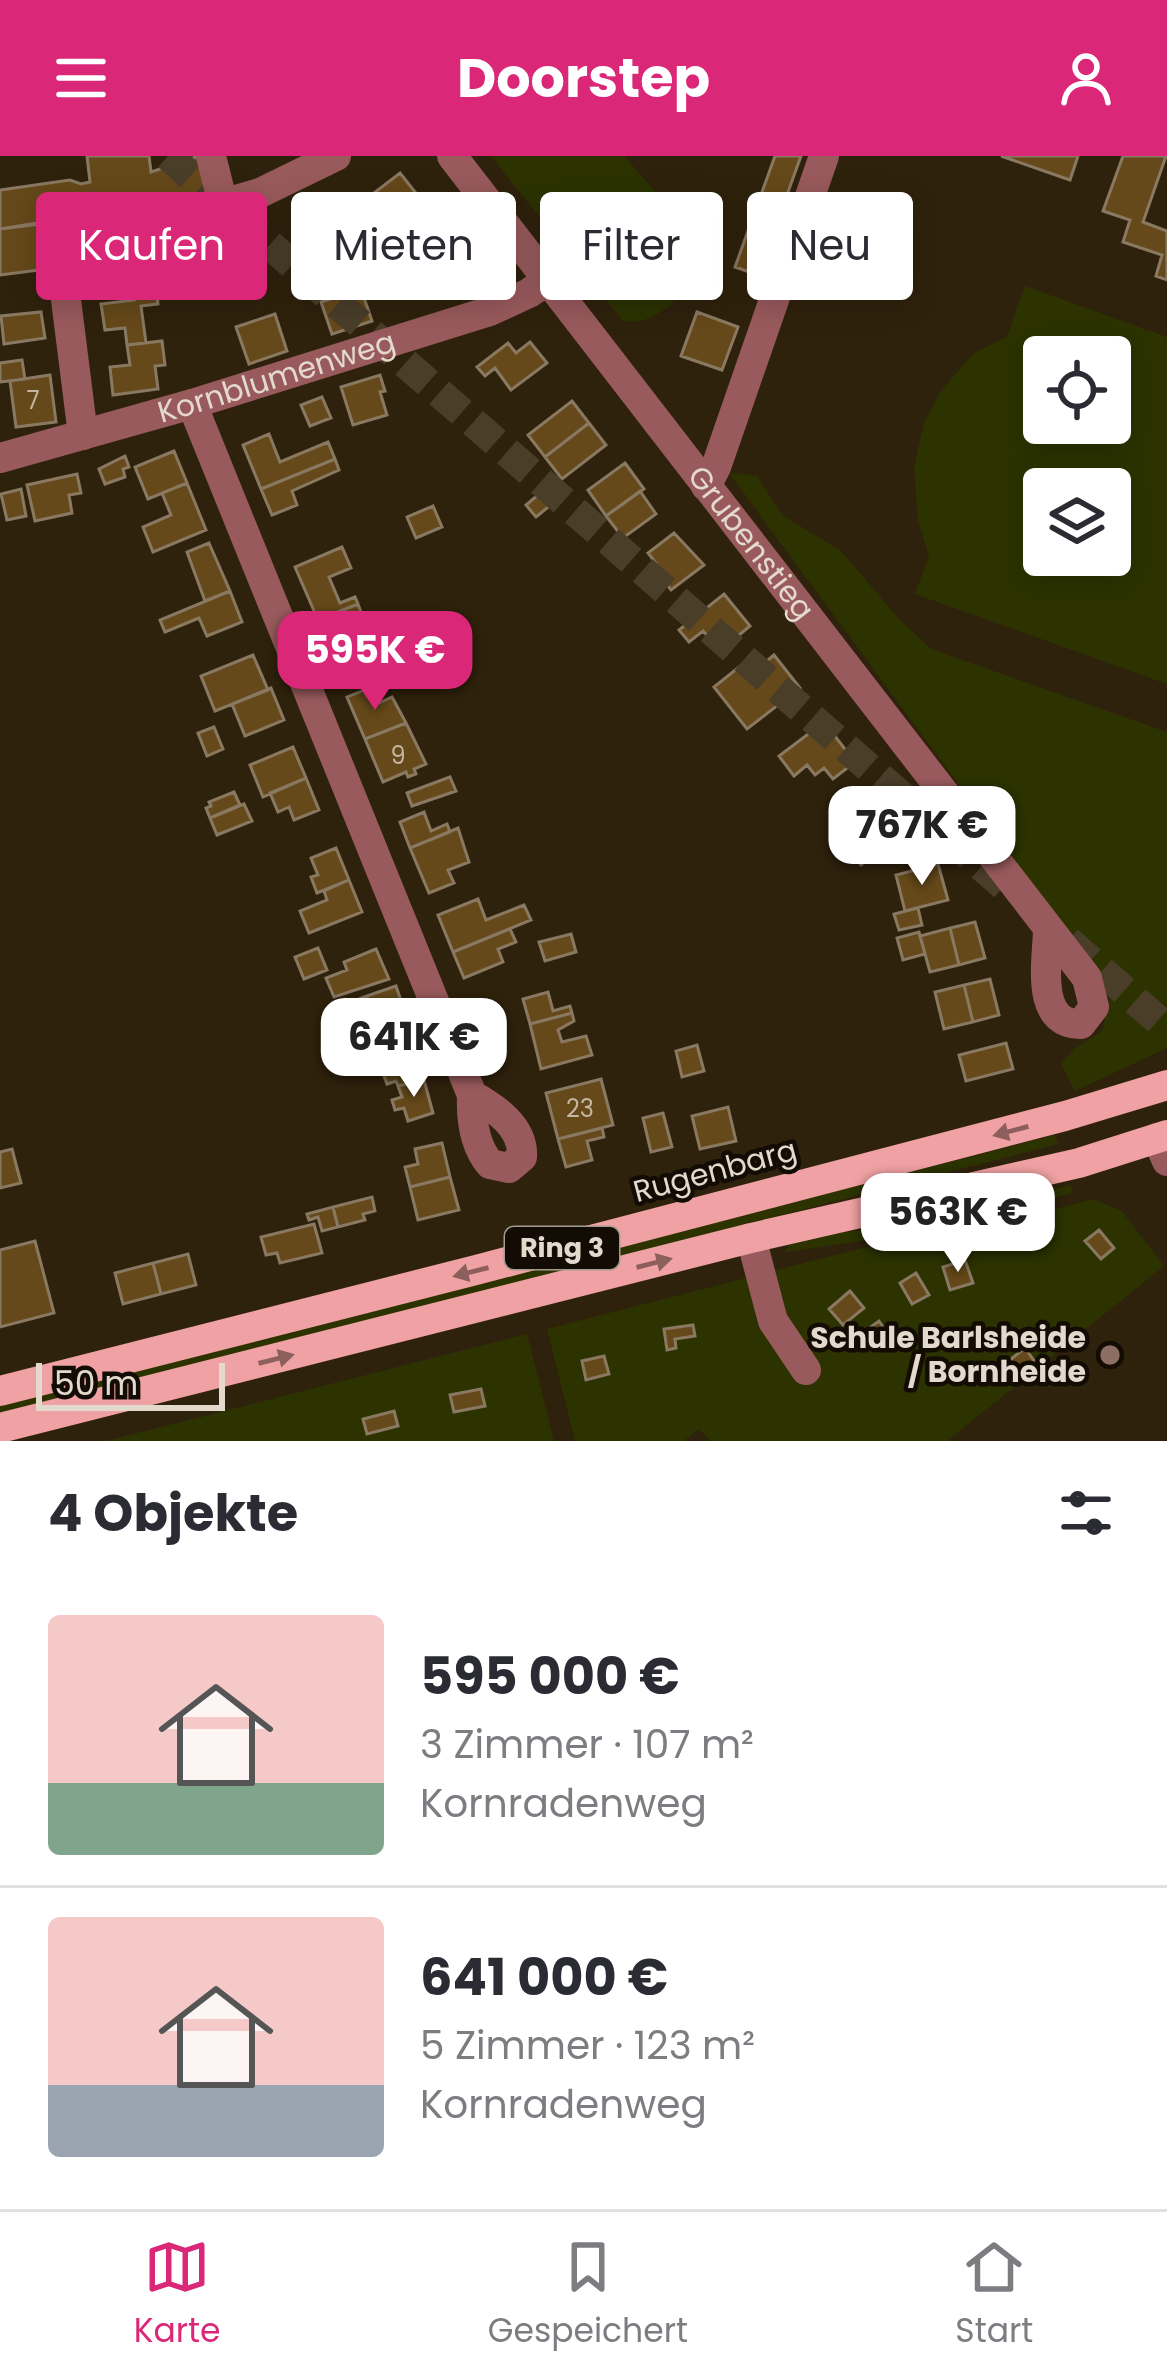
<!DOCTYPE html>
<html lang="de">
<head>
<meta charset="utf-8">
<style>
	:root { --surface:#fff; --page:#f2f2f3; --text:#2b2b33; --muted:#7c7c81; --line:#e1e1e2; --accent:#db2777 }
	body { margin:0; font-family:Poppins,sans-serif; background:var(--page); color:var(--text); height:100vh; display:flex; flex-direction:column; font-size:45px; white-space:nowrap }
	* { box-sizing:border-box; margin:0 }
	p { font-size:39px; color:var(--muted) }
	.icon { flex:none; width:66px; height:66px; fill:none; stroke:currentColor; stroke-width:2; stroke-linecap:round; stroke-linejoin:round }
	.map { position:relative; height:1285px; overflow:hidden }
	.panel { display:flex; flex-direction:column; background:var(--surface); flex:1 }
	.panel>* { flex:none }
	.hud { position:absolute; left:36px; top:36px; width:1095px; height:108px; display:flex; gap:24px }
	.controls { position:absolute; left:1023px; top:180px; display:grid; gap:24px }
	.controls a { display:grid; place-items:center; width:108px; height:108px; border-radius:12px; background:var(--surface); box-shadow:0 6px 30px #0003; font-size:60px }
	.scale { position:absolute; left:36px; bottom:30px; width:189px; box-sizing:border-box; padding-left:12px; border:6px solid #e3dacd; border-top:0; font-size:33px; line-height:42px; white-space:nowrap; color:#e3dacd; -webkit-text-stroke:9px #120c05; paint-order:stroke }
	.price { position:absolute; translate:-50% -102px; padding:0 27px; border-radius:24px; background:#fff; color:#222; font-size:39px; line-height:78px; filter:drop-shadow(0 3px 6px #0008) }
	.price::after { content:''; position:absolute; left:50%; top:72px; width:36px; height:27px; margin-left:-18px; background:inherit; clip-path:polygon(0 0,100% 0,50% 100%) }
	.price.selected { background:var(--accent); color:#fff }
	ul { padding:0; list-style:none }
	li { display:flex; align-items:center; gap:36px; height:300px; padding:0 48px }
	li+li { border-top:3px solid var(--line) }
	li span { display:grid; place-items:center; flex:none; width:336px; height:240px; border-radius:12px; color:#555 }
	li>.icon { margin-inline-start:auto }
	span .icon { width:144px; height:144px; fill:#fffc; stroke-width:1 }
	li b { font-size:51px }
	h2 { display:flex; justify-content:space-between; align-items:center; height:144px; padding:0 48px; font-size:51px }
	.chip { padding:0 42px; border-radius:12px; background:var(--surface); box-shadow:0 6px 30px #0003; font-size:42px; line-height:108px }
	.chip.selected { background:var(--accent); color:#fff }
	header { display:flex; justify-content:space-between; align-items:center; height:156px; padding:0 48px; background:var(--accent); color:#fff; font-size:54px; font-weight:700 }
	.dock { display:flex; justify-content:space-around; align-items:center; height:168px; border-top:3px solid var(--line); background:var(--surface); font-size:33px; color:var(--muted) }
	.dock a { display:grid; justify-items:center; gap:6px }
	.dock .selected { color:var(--accent) }
	.map>svg:first-child { display:block }
	.green { fill:#2c3300; fill-rule:evenodd }
	.building { fill:#66491a; stroke:#897962; stroke-width:3 }
	.lines { fill:none; stroke-linecap:round; stroke-linejoin:round }
	.minor-tunnel { stroke:#4a3e29; stroke-width:30; stroke-dasharray:30 15; stroke-linecap:butt }
	.minor { stroke:#995a5d; stroke-width:30 }
	.major { stroke:#f0a1a3; stroke-width:30 }
	.oneway { fill:#8c5e5c }
	.education-dot { fill:#8d6e63; stroke:#120c05; stroke-width:4.5 }
	.labels { text-anchor:middle; stroke-width:9; stroke-linejoin:round; paint-order:stroke }
	.number-label { font-size:24px; fill:#c4b6a0 }
	.shield { fill:#120c05; stroke:#a49c91; stroke-width:3 }
	.shield-label { font-size:27px; font-weight:bold; fill:#e3dacd }
	.street-label { font-size:30px; fill:#e3dacd; stroke:#120c05 }
	.poi-label { font-size:30px; font-weight:bold; fill:#e3dacd; stroke:#120c05; text-anchor:end }
</style>
</head>
<body>
<header><svg class="icon" aria-label="menu" viewBox="0 0 24 24"><path d="M4 6h16M4 12h16M4 18h16"/></svg>Doorstep<svg class="icon" aria-label="person" viewBox="0 0 24 24"><circle cx="12" cy="8" r="4"/><path d="M4 21q1-7 8-7t8 7"/></svg></header>
<div class="map">
<svg width="1167" height="1285" viewBox="0 0 1167 1285">
	<rect width="100%" height="100%" fill="#2f220c"/>
	<!-- green -->
	<path class="green" d="M491 0H624L712 100C691 127 663 172 623 165Z
		M1025 130 1167 181V528L915 438 929 400 918 364 914 311 924 267 940 236 973 198 1007 181ZM1110 201V267H1044V201ZM1044 333H1110V399H1044Z
		M729 317 757 320 782 359 841 395 899 463 931 493 1167 576V892L1075 935 1061 908 1074 893 1102 875 1111 835Z
		M1055 979 1058 988 0 1260V1250Z
		M1071 1029 1072 1037 917 1077 785 1096 789 1085 913 1066Z
		M1093 1043 1122 1055 1164 1110 947 1285H710L699 1273 684 1285H575L547 1173 867 1091 943 1083Z
		M527 1178 554 1285H106Z"/>
	<!-- building -->
	<path class="building" d="M87 0H149L151 16 199 0 210 39 0 73V34L70 24 81 28 90 26Z
		M775 0H801L758 119 735 111Z
		M1001 0H1078L1070 24Z
		M1123 0H1166L1143 66 1167 75V124L1156 120 1162 99 1123 86 1130 64 1103 55Z
		M400 17 423 46 393 70 370 40Z
		M369 38 394 71 359 98 334 65Z
		M41 68 47 113 0 119V73Z
		M442 80 454 97 461 92 477 114 441 142 424 120 419 124 406 107Z
		M155 124 158 148 141 150 146 187 127 189 125 172 105 174 101 148 134 144 132 127Z
		M361 133 372 165 332 178 321 146Z
		M41 156 45 182 4 188 1 160Z
		M697 156 738 171 722 214 681 200Z
		M275 158 287 195 249 208 236 171Z
		M162 185 165 209 155 210 158 233 113 239 110 211 130 209 127 189Z
		M530 186 547 207 511 234 495 212 485 220 477 211 508 187 516 197Z
		M22 204 25 223 0 226V207Z
		M50 219 56 266 16 271 10 225Z
		M380 219 385 235 380 236 387 259 353 269 341 231Z
		M322 241 331 262 310 270 301 249Z
		M572 245 589 267 545 301 528 279Z
		M589 267 606 289 562 323 545 301Z
		M269 278 280 306 328 286 335 303 261 333 243 289Z
		M174 295 187 327 148 343 135 311Z
		M125 300 129 311 123 313 125 321 105 328 99 313Z
		M335 303 339 314 292 335 297 349 272 359 261 333Z
		M625 307 644 333 606 360 588 334Z
		M77 318 81 337 69 339 72 357 35 365 27 329Z
		M187 327 206 374 153 396 143 371 171 359 162 337Z
		M552 327 563 339 536 361 526 349Z
		M21 333 26 360 7 364 1 338Z
		M640 335 656 358 623 382 606 360Z
		M433 350 442 371 416 382 407 361Z
		M674 377 704 409 671 434 652 409 656 407 648 397Z
		M209 387 230 435 205 445 187 396Z
		M342 391 351 412 329 421 340 447 355 441 358 448 318 464 295 411Z
		M230 435 242 466 207 480 199 462 165 476 160 464Z
		M724 438 750 470 727 489 720 479 712 485 703 475 689 486 679 474Z
		M358 448 361 456 345 462 363 506 339 516 318 464Z
		M253 499 268 534 215 555 201 520Z
		M774 499 800 532 747 573 714 531 744 507 752 517Z
		M372 531 379 547 392 541 406 567 365 583 347 541Z
		M271 532 284 564 245 580 232 548Z
		M824 566 855 606 833 623 824 612 815 619 807 609 794 620 779 600Z
		M406 567 426 608 414 613 416 618 408 621 406 616 383 626 365 583Z
		M214 571 223 593 207 600 198 577Z
		M293 591 306 622 263 641 250 609Z
		M450 621 456 635 412 650 407 637Z
		M306 622 319 654 294 664 289 651 278 656 270 637Z
		M234 636 240 649 210 662 206 652 211 650 209 646Z
		M886 645 903 667 880 684 885 691 861 709 834 672 858 654 864 662Z
		M244 648 252 665 217 679 210 662Z
		M424 656 431 675 447 668 450 676 410 692 400 666Z
		M458 672 469 706 448 714 454 727 429 737 410 692Z
		M336 692 349 724 317 737 311 721 318 719 311 702Z
		M938 708 948 744 905 755 896 719Z
		M349 724 362 756 309 777 300 755 327 744 324 735Z
		M478 743 486 764 524 749 531 764 453 796 438 759Z
		M918 752 922 769 899 774 894 758Z
		M975 766 985 802 959 809 950 772Z
		M950 772 959 809 930 816 920 780Z
		M510 773 516 786 498 793 503 806 464 822 453 796Z
		M919 776 925 798 903 804 897 782Z
		M571 778 576 796 545 805 539 786Z
		M318 792 327 814 304 823 295 801Z
		M376 793 389 823 334 841 326 822 347 814 344 806Z
		M990 823 999 859 973 866 964 829Z
		M964 829 973 866 944 873 935 836Z
		M396 830 407 862 378 872 367 840Z
		M548 836 553 855 570 850 572 857 530 868 523 843Z
		M367 840 378 872 350 882 339 850Z
		M572 857 574 865 558 874 562 886 586 880 592 899 541 913 530 868Z
		M1006 887 1013 913 966 925 959 899Z
		M697 889 704 915 682 921 676 895Z
		M414 894 424 924 398 930 396 925 387 928 383 917 393 914 389 902Z
		M601 923 613 969 558 983 546 937Z
		M424 924 433 957 408 965 404 952 395 954 392 944 402 941 398 930Z
		M728 951 736 985 700 993 692 960Z
		M663 957 672 991 651 996 643 962Z
		M602 972 604 981 587 985 592 1004 566 1011 558 983Z
		M442 987 450 1021 410 1031 405 1011 418 1008 415 993Z
		M12 993 21 1027 0 1032V996Z
		M450 1021 459 1054 418 1064 410 1031Z
		M372 1041 375 1055 363 1058 365 1064 338 1071 333 1051Z
		M333 1051 338 1071 322 1075 318 1061 309 1064 307 1058Z
		M314 1068 322 1097 280 1107 277 1097 266 1099 261 1081Z
		M1099 1074 1114 1092 1101 1103 1085 1085Z
		M35 1085 54 1157 0 1171V1094Z
		M188 1098 196 1129 161 1138 153 1107Z
		M965 1104 973 1127 950 1134 943 1111Z
		M153 1107 161 1138 123 1148 115 1117Z
		M916 1117 929 1139 912 1148 900 1127Z
		M850 1135 864 1152 843 1169 829 1153Z
		M879 1165 891 1183 878 1193 865 1175Z
		M693 1169 695 1180 675 1183 676 1192 667 1194 664 1173Z
		M1025 1192 1035 1206 1016 1221 1006 1207Z
		M604 1200 609 1218 586 1224 582 1205Z
		M481 1233 485 1250 454 1256 450 1239Z
		M394 1255 398 1270 367 1278 363 1263Z"/>
	<g class="lines">
		<!-- minor-tunnel -->
		<path class="minor-tunnel" d="M168 0 1009 734
			M1068 785 1167 872"/>
		<!-- minor -->
		<g class="minor">
			<path d="M211 0 223 48"/>
			<path id="s1" d="M452 0 1087 822 1094 851 1081 868C1035 869 1047 806 1048 775"/>
			<path d="M192 248 472 939C471 963 474 989 490 1008L509 1012 522 1001C524 971 495 952 472 939"/>
			<path d="M83 279 58 80 223 48 260 37 336 0"/>
			<path id="s2" d="M0 302 192 248 490 155 529 137 548 124"/>
			<path d="M706 330 716 311 824 0"/>
			<path d="M1157 982 1167 1005"/>
			<path d="M751 1082 773 1165 806 1214"/>
		</g>
		<!-- major -->
		<path class="major" d="M0 1235 476 1114 1065 960 1167 929
			M0 1272 751 1082 1079 1007 1167 979"/>
	</g>
	<!-- one-way arrows -->
	<defs><path id="oneway-solid" d="M-6-.8H1V-3.2L6.5 0L1 3.2V.8H-6Z" transform="scale(3)"/></defs>
	<g class="oneway">
		<use href="#oneway-solid" transform="translate(1011 975) rotate(165)"/>
		<use href="#oneway-solid" transform="translate(654 1107) rotate(-14)"/>
		<use href="#oneway-solid" transform="translate(471 1116) rotate(166)"/>
		<use href="#oneway-solid" transform="translate(276 1203) rotate(-14)"/>
	</g>
	<!-- markers -->
	<circle class="education-dot" cx="1110" cy="1199" r="12"/>
	<g class="labels">
		<!-- number labels -->
		<g class="number-label">
			<text x="33" y="253">7</text>
			<text x="398" y="608">9</text>
			<text x="580" y="961">23</text>
		</g>
		<!-- shield labels -->
		<rect class="shield" x="505" y="1071" width="114" height="42" rx="9"/>
		<g class="shield-label">
			<text x="562" y="1101">Ring 3</text>
		</g>
		<!-- street labels -->
		<g class="street-label">
			<text dy="10" stroke="none"><textPath href="#s2" startOffset="288">Kornblumenweg</textPath></text>
			<text dy="10" stroke="none"><textPath href="#s1" startOffset="489">Grubenstieg</textPath></text>
			<text transform="translate(715 1015) rotate(-15)" y="10">Rugenbarg</text>
		</g>
		<!-- poi labels -->
		<g class="poi-label">
			<text x="1086" y="1192">Schule Barlsheide<tspan x="1086" dy="34">/ Bornheide</tspan></text>
		</g>
	</g>
</svg>
<div class="controls">
<a><svg class="icon" aria-label="locate" viewBox="0 0 24 24"><circle cx="12" cy="12" r="6"/><path d="M12 2v4M12 18v4M2 12h4M18 12h4"/></svg></a>
<a><svg class="icon" aria-label="layers" viewBox="0 0 24 24"><path d="M12 4l9 5-9 5-9-5zM3 14l9 5 9-5"/></svg></a>
</div>
<div class="scale">50 m</div>
<b class="price selected" style="left:375px;top:557px">595K €</b>
<b class="price" style="left:922px;top:732px">767K €</b>
<b class="price" style="left:414px;top:944px">641K €</b>
<b class="price" style="left:958px;top:1119px">563K €</b>
<div class="hud">
<a class="chip selected">Kaufen</a>
<a class="chip">Mieten</a>
<a class="chip">Filter</a>
<a class="chip">Neu</a>
</div>
</div>
<section class="panel">
<h2>4 Objekte<svg class="icon" aria-label="filters" viewBox="0 0 24 24"><path d="M4 7h16M4 17h16"/><circle cx="9" cy="7" r="2"/><circle cx="15" cy="17" r="2"/></svg></h2>
<ul>
<li><span style="background:linear-gradient(#f6c9c9 70%,#7fa58c 0)"><svg class="icon" aria-label="home" viewBox="0 0 24 24"><path d="M3 11l9-7 9 7M6 9v11h12V9"/></svg></span><div><b>595 000 €</b><p>3 Zimmer · 107 m²</p><p>Kornradenweg</p></div></li>
<li><span style="background:linear-gradient(#f6c9c9 70%,#9aa5b1 0)"><svg class="icon" aria-label="home" viewBox="0 0 24 24"><path d="M3 11l9-7 9 7M6 9v11h12V9"/></svg></span><div><b>641 000 €</b><p>5 Zimmer · 123 m²</p><p>Kornradenweg</p></div></li>
</ul>
</section>
<nav class="dock">
<a class="selected"><svg class="icon" aria-label="map" viewBox="0 0 24 24"><path d="M3 6l6-2 6 2 6-2v14l-6 2-6-2-6 2zM9 4v14M15 6v14"/></svg>Karte</a>
<a><svg class="icon" aria-label="saved" viewBox="0 0 24 24"><path d="M7 4h10v16l-5-4-5 4z"/></svg>Gespeichert</a>
<a><svg class="icon" aria-label="home" viewBox="0 0 24 24"><path d="M3 11l9-7 9 7M6 9v11h12V9"/></svg>Start</a>
</nav>
</body>
</html>
